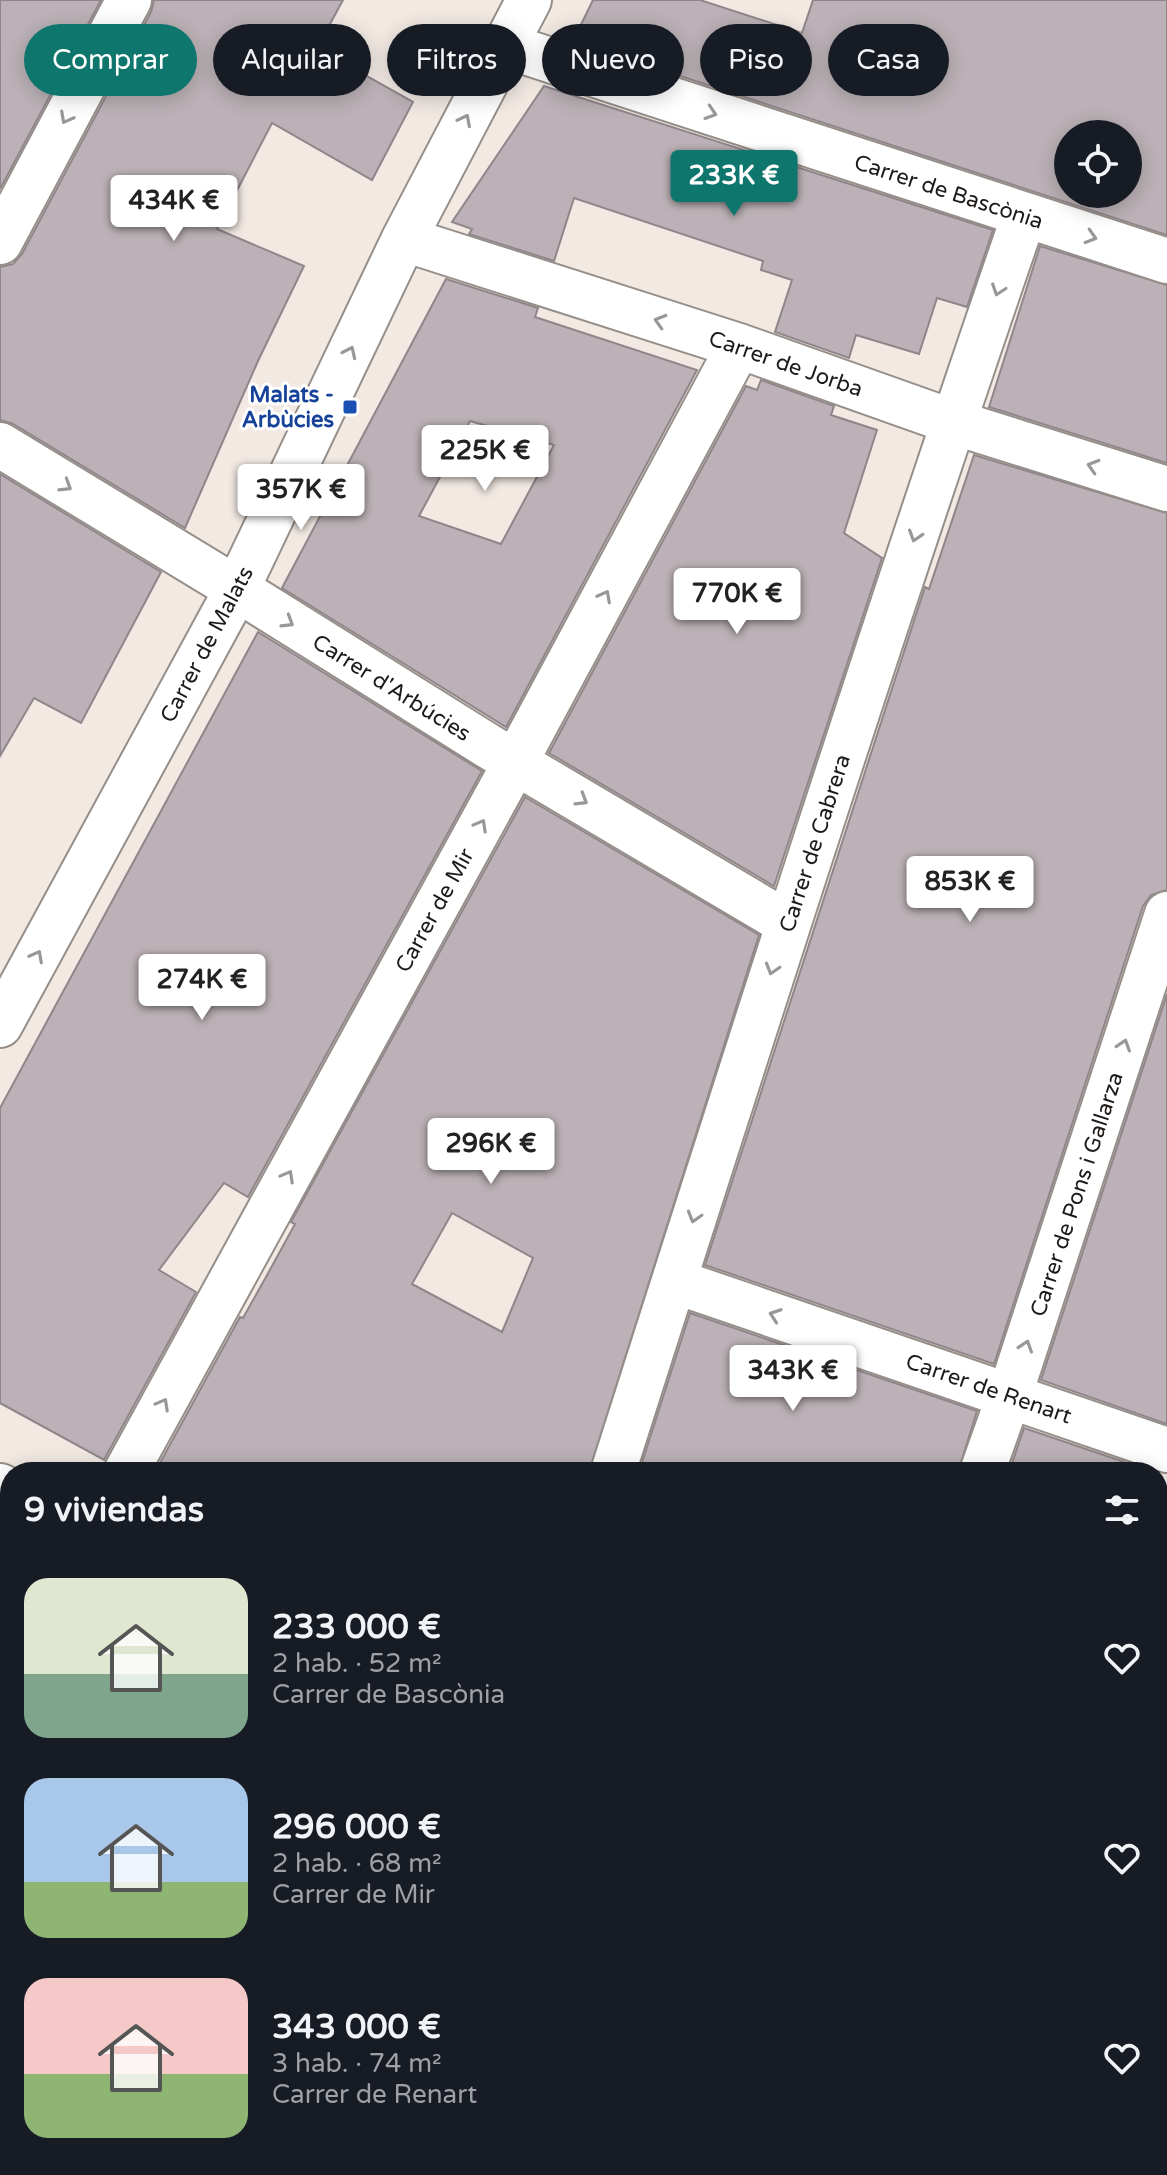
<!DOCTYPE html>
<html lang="es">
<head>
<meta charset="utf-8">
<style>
	:root { --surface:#171b24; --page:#20242c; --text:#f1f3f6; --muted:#9ea1a6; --accent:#0f766e }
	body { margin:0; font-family:"Varela Round",sans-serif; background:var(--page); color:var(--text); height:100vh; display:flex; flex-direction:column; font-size:30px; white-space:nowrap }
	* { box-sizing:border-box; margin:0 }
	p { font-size:26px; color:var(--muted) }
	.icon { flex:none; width:44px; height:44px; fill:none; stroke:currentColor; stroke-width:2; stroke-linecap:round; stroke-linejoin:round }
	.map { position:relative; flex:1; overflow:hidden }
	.drawer { position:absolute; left:0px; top:1462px; width:1168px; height:714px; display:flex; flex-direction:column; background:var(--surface); border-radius:32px 32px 0 0; box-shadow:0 4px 20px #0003 }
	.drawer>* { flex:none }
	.top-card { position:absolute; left:24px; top:24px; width:1120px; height:72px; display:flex; gap:16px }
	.controls { position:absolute; left:1054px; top:120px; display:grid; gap:16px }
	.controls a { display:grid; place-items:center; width:88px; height:88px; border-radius:50%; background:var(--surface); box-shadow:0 4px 20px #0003; font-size:40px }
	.price { position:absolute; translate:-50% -68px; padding:0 18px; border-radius:8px; background:#fff; color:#222; font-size:26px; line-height:52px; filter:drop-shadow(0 2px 4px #0008) }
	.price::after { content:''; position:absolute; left:50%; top:48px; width:24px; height:18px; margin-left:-12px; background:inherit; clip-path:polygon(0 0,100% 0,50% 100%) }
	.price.on { background:var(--accent); color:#fff }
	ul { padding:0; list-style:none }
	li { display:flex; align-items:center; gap:24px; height:200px; padding:0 24px }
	li span { display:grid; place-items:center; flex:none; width:224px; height:160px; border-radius:24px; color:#555 }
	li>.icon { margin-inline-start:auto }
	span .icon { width:96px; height:96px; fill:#fffc; stroke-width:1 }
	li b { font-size:34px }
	h2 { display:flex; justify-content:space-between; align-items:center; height:96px; padding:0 24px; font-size:34px }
	.pill { padding:0 28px; border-radius:36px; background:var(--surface); box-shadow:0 4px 20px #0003; font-size:28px; line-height:72px }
	.pill.on { background:var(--accent); color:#fff }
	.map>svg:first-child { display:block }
	.green { fill:#d6e1ce }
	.building { fill:#bbb1b6; stroke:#8f868b; stroke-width:2; fill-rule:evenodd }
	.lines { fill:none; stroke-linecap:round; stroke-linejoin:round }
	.street-casing { stroke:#968e88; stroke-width:48 }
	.primary-casing { stroke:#c9c8c8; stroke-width:48 }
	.street { stroke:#fff; stroke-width:44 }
	.primary { stroke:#f2a576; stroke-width:44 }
	.oneway { stroke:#999897 }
	.transit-dot { fill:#1a4fb4; stroke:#fff; stroke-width:3 }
	.labels { text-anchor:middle; stroke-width:6; stroke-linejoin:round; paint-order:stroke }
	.street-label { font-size:22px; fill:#1d1a18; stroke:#fff }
	.transit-label { font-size:22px; font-weight:bold; fill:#164399; stroke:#fff; text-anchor:end }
</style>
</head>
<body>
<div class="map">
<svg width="1167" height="2175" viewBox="0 0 1167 2175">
	<rect width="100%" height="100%" fill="#f2e9e3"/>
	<!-- green -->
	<path class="green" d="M10 2095V2166H472L489 2175H0V2114Z"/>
	<!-- building -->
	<path class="building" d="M0 0H101L0 189Z
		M154 0H343L317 48 413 102 372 180 272 123 217 229 304 266 258 361 185 528 13 424 0 420V267L13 264 22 254 151 12Z
		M593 0H700L802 33 813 0H1167V235L573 41ZM1068 134H1128V194H1068Z
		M544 86 993 230 967 307 937 298 919 354 856 335 849 358 775 332 792 280 761 270 763 261 574 198 554 261 469 234 472 229 452 222Z
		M1040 246 1167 285V463L989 407Z
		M446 279 538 308 535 317 697 370 506 727 282 588ZM470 421 554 445 501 544 419 516Z
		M761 380 834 406 831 415 877 430 844 533 882 558 774 886 549 753 746 386 757 390Z
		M974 455 1167 513V890L1151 895 1143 906 994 1364 705 1265 925 587 929 589Z
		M0 474 161 572 81 723 34 698 0 756Z
		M258 632 482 771 248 1197 224 1183 159 1270 196 1292 104 1460 0 1403V1108Z
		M525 797 759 935 589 1472H155L240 1317 243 1318 266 1277 295 1224 291 1222ZM452 1213 533 1258 502 1332 412 1284Z
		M1167 994V1424L1041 1380Z
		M690 1313 977 1411 958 1472H639Z
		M1024 1428 1154 1472H1009Z"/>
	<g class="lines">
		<defs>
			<path id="street" d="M504 45 1167 261
				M404 239 739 346 953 422 1167 489
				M0 242 129 0
				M0 445 237 589 488 746 787 923
				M0 1025 237 589 404 239 529 0
				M674 1281 1167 1450
				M126 1472 516 761 739 346
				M613 1472C747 1052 880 633 1024 216
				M982 1472 1014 1382 1167 914
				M0 1486 10 1491
				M1158 1649 1167 1644
				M0 2008 10 1990
				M1158 2091 1167 2096"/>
			<path id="primary" d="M0 1678 10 1683
				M0 1824 10 1829
				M664 2166 682 2175
				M959 2166 976 2175"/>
		</defs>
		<!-- street casing -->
		<use href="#street" class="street-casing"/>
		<!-- primary casing -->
		<use href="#primary" class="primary-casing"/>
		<!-- street -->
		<use href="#street" class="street"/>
		<!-- primary -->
		<use href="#primary" class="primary"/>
	</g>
	<!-- one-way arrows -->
	<defs><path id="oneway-chevron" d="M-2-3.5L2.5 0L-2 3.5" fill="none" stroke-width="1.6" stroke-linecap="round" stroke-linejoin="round" transform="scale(2)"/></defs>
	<g class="oneway">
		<use href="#oneway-chevron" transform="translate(711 113) rotate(18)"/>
		<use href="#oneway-chevron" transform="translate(66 118) rotate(118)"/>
		<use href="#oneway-chevron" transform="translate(465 120) rotate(-63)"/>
		<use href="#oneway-chevron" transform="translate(1091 237) rotate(17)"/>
		<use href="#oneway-chevron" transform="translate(998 290) rotate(109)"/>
		<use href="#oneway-chevron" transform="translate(660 321) rotate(-163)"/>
		<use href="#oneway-chevron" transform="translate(350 352) rotate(-65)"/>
		<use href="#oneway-chevron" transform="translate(1093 466) rotate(-163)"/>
		<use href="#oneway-chevron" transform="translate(66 486) rotate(32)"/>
		<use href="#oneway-chevron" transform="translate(915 536) rotate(108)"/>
		<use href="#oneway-chevron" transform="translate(605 596) rotate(-62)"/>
		<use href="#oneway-chevron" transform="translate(288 622) rotate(32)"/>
		<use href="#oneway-chevron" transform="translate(582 800) rotate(31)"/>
		<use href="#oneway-chevron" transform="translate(481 825) rotate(-61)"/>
		<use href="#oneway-chevron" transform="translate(37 956) rotate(-62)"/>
		<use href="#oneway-chevron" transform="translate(772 969) rotate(107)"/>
		<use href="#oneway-chevron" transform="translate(1124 1045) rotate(-72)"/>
		<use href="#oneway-chevron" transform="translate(288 1176) rotate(-61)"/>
		<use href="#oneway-chevron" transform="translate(694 1217) rotate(107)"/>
		<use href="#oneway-chevron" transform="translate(775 1315) rotate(-161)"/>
		<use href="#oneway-chevron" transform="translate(1026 1346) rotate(-72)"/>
		<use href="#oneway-chevron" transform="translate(163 1404) rotate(-61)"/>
	</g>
	<!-- markers -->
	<rect class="transit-dot" x="342" y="399" width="16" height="16" rx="4"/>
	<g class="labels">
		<!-- street labels -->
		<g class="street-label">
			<text transform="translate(949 191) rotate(18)" y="8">Carrer de Bascònia</text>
			<text transform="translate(786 363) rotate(19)" y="8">Carrer de Jorba</text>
			<text transform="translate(206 644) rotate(-62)" y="8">Carrer de Malats</text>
			<text transform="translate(392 687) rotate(32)" y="8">Carrer d'Arbúcies</text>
			<text transform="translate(814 843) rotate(-72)" y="8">Carrer de Cabrera</text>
			<text transform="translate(434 910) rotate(-61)" y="8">Carrer de Mir</text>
			<text transform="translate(1076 1194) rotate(-72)" y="8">Carrer de Pons i Gallarza</text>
			<text transform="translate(989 1388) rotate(19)" y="8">Carrer de Renart</text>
		</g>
		<!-- transit labels -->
		<g class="transit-label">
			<text x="334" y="402">Malats -<tspan x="334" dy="25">Arbùcies</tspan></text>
		</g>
	</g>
</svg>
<div class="controls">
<a><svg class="icon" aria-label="locate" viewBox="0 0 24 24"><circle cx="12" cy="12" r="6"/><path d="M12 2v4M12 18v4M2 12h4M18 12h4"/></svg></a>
</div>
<b class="price on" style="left:734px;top:218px">233K €</b>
<b class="price" style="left:174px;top:243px">434K €</b>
<b class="price" style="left:485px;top:493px">225K €</b>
<b class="price" style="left:301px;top:532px">357K €</b>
<b class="price" style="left:737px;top:636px">770K €</b>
<b class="price" style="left:970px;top:924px">853K €</b>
<b class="price" style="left:202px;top:1022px">274K €</b>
<b class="price" style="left:491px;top:1186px">296K €</b>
<b class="price" style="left:793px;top:1413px">343K €</b>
<div class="top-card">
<a class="pill on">Comprar</a>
<a class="pill">Alquilar</a>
<a class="pill">Filtros</a>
<a class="pill">Nuevo</a>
<a class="pill">Piso</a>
<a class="pill">Casa</a>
</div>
<section class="drawer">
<h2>9 viviendas<svg class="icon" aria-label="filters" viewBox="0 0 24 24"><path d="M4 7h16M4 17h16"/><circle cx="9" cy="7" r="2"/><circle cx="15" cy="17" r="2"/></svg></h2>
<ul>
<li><span style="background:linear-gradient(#dfe7d0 60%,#7fa58c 0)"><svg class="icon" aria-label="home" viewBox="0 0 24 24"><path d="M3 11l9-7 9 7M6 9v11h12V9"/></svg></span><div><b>233 000 €</b><p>2 hab. · 52 m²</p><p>Carrer de Bascònia</p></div><svg class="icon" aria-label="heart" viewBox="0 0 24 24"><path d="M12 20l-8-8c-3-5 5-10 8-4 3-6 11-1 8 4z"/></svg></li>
<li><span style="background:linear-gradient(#a9c7e8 65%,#8fb573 0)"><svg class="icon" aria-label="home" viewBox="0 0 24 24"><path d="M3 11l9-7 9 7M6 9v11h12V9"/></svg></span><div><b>296 000 €</b><p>2 hab. · 68 m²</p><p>Carrer de Mir</p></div><svg class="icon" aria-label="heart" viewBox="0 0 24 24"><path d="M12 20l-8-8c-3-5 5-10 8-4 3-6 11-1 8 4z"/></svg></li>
<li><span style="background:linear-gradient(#f6c9c9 60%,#8fb573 0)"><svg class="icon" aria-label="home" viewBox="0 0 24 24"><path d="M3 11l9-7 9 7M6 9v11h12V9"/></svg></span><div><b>343 000 €</b><p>3 hab. · 74 m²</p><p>Carrer de Renart</p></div><svg class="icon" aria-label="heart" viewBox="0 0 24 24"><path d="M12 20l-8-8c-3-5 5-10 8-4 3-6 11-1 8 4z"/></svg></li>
</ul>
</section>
</div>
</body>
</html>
